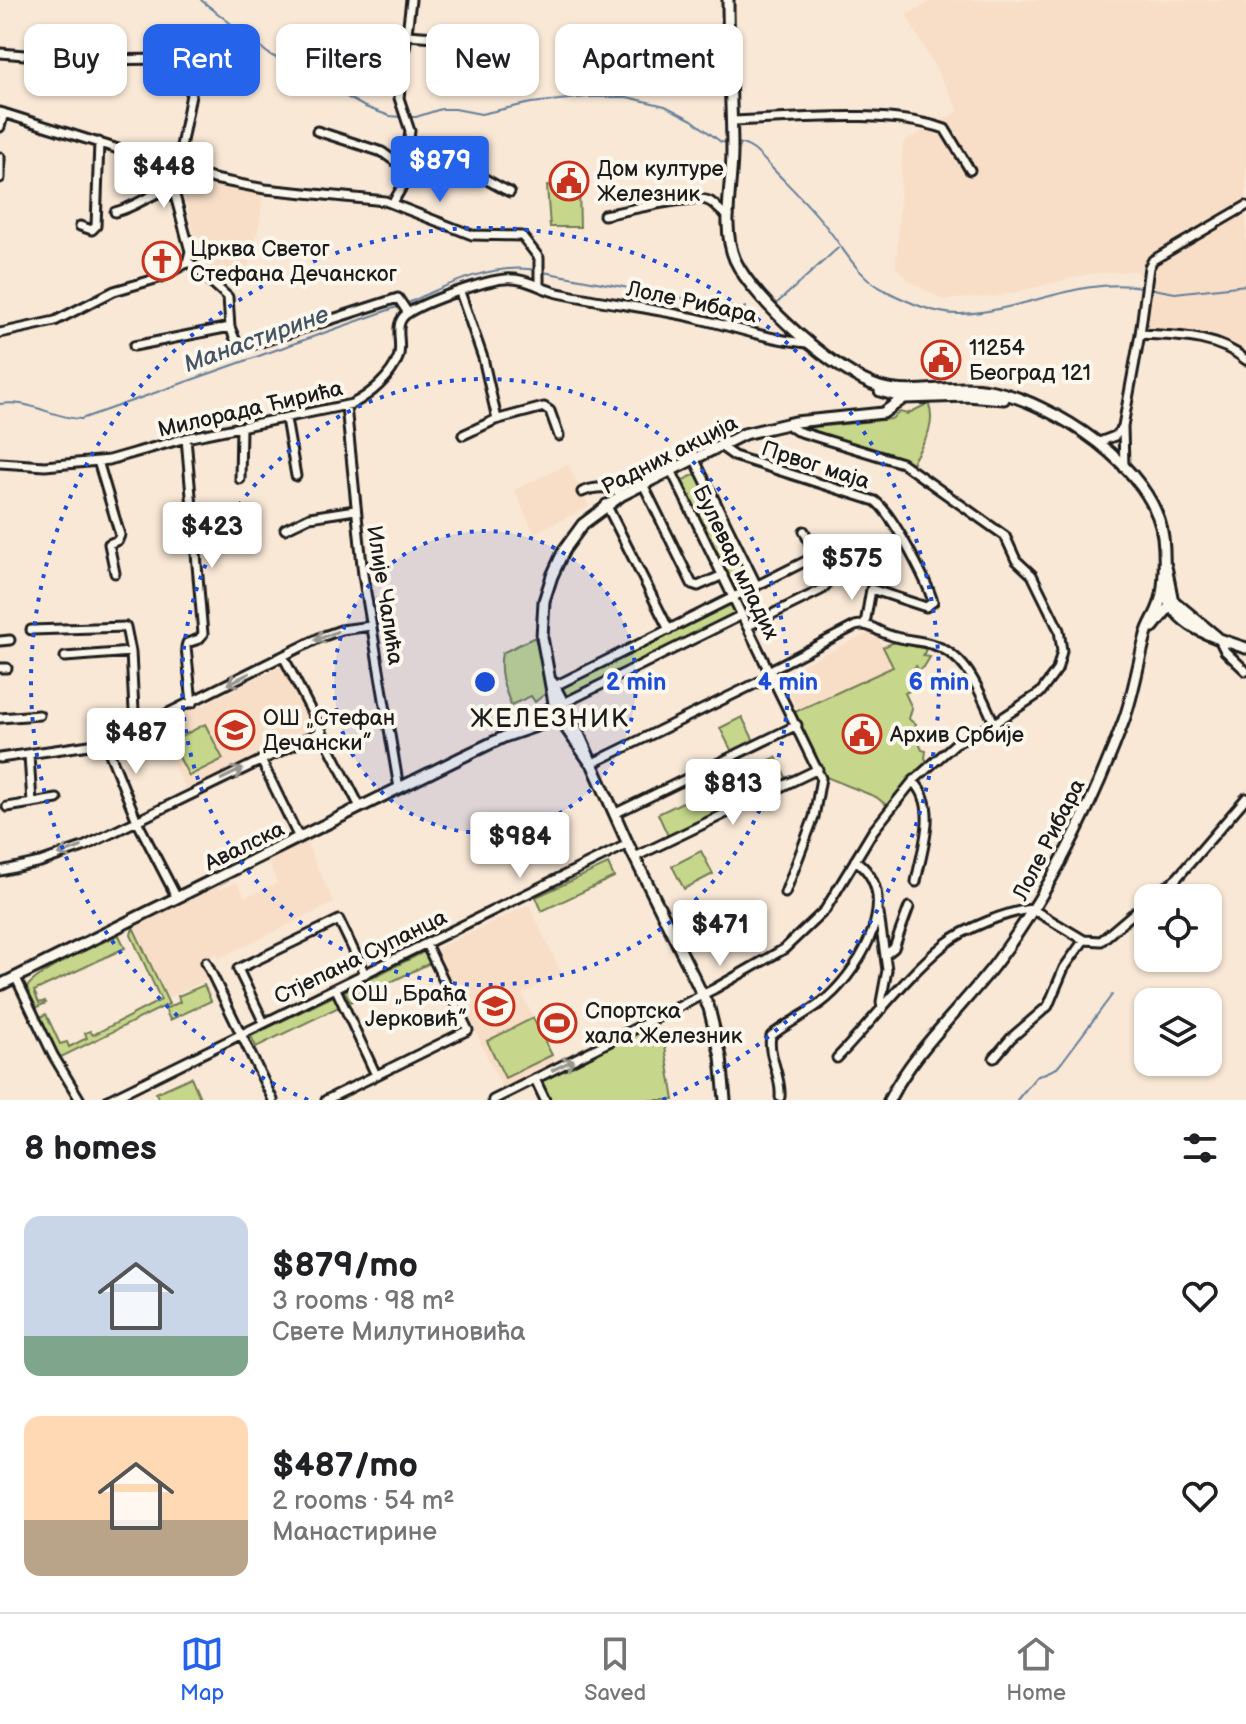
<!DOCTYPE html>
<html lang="en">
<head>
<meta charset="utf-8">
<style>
	:root { --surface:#fff; --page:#f6f6f6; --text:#202124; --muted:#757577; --line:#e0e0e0; --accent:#2563eb }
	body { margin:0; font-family:"Balsamiq Sans",sans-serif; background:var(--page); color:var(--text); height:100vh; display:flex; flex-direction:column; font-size:30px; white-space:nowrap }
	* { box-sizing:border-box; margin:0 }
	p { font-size:26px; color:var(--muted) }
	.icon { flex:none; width:44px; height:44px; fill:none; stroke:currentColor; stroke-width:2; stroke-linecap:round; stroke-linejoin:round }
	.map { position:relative; height:1100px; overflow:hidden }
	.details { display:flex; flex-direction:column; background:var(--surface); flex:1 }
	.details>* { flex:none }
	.hud { position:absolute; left:24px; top:24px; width:800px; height:72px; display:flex; gap:16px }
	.controls { position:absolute; left:1134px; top:884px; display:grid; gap:16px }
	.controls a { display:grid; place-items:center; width:88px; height:88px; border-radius:16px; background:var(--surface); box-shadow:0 2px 6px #0004; font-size:40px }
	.price { position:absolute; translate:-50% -68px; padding:0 18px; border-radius:8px; background:#fff; color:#222; font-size:26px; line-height:52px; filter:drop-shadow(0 2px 4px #0008) }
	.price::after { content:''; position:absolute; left:50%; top:48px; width:24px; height:18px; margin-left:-12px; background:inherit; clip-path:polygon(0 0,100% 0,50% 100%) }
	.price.active { background:var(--accent); color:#fff }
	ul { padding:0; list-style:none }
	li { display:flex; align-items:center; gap:24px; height:200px; padding:0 24px }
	li span { display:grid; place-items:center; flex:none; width:224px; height:160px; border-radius:16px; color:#555 }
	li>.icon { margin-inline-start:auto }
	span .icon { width:96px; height:96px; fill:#fffc; stroke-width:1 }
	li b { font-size:34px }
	h2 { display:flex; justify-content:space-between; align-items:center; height:96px; padding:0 24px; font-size:34px }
	.chip { padding:0 28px; border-radius:16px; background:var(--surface); box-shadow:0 2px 6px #0004; font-size:28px; line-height:72px }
	.chip.active { background:var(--accent); color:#fff }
	.tab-bar { display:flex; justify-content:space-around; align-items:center; height:112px; border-top:2px solid var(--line); background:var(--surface); font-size:22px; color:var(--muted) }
	.tab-bar a { display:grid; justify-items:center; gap:4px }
	.tab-bar .active { color:var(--accent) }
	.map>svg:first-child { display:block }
	.built { fill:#f8dec7 }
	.green { fill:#c6d78b; stroke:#717a54; stroke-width:2 }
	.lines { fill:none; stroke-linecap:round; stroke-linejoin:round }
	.stream { stroke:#637e99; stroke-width:2 }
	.minor-casing { stroke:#1c1c1c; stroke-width:13 }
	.major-casing { stroke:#1c1c1c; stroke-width:15 }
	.minor { stroke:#fbf7ec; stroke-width:7 }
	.major { stroke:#fbf7ec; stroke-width:9 }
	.oneway { stroke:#97948e }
	.ring { fill:none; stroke:#1d4ed8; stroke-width:4; stroke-dasharray:4 8 }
	.labels { text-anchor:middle; stroke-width:8; stroke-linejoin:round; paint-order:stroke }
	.poi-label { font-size:22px; fill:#1c1c1c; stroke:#fbf7ec; text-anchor:start }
	.street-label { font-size:22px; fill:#1c1c1c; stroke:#fbf7ec }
	.water-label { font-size:24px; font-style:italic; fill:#465565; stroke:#fbf7ec }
	.quarter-label { font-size:26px; letter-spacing:2px; fill:#1c1c1c; stroke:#fbf7ec }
	.centre { fill:#1d4ed8; stroke:#fbf7ec; stroke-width:4 }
	.ring-label { font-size:24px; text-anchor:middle; font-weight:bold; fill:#1d4ed8; stroke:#fbf7ec; stroke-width:8; stroke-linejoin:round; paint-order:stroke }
</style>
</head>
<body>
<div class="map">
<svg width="1246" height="1100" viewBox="0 0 1246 1100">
	<rect width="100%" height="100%" fill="#f9e8d6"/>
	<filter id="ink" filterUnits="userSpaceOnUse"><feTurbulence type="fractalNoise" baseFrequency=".0125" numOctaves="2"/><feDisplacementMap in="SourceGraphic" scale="16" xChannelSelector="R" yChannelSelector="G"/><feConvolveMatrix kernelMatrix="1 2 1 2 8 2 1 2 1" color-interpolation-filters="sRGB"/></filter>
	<g filter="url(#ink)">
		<!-- built -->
		<path class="built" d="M933 0H1246V360L1222 344 1140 334 1147 277 1135 271 1090 274 999 296 943 300 908 280 896 267 903 142 959 111 906 15Z
			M189 180 263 194 260 221 244 282 228 285 202 266 182 186Z
			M568 464 589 507 534 533 514 490Z
			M874 630 893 666 798 711 781 675Z
			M281 666 315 730 188 793 155 729Z
			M306 842 334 903 218 959 217 953 202 961 209 979 168 998 133 926 217 885 220 890 237 882 245 897 277 883 268 860Z
			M529 905 562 974 522 994 555 1063 502 1088 436 949Z"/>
		<!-- green -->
		<path class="green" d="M547 186 579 187 580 227H550Z
			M925 405H929C937 430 920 446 910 467L794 427 883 416 879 420 807 428 891 419 900 412 907 414Z
			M700 472 755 585 737 595 679 482Z
			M732 601 738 615 568 699 561 685Z
			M535 637 546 684 545 694 535 702 531 696 511 705C504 687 498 672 502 653Z
			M895 642 926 649 923 656 930 657 924 667 919 670 916 666 910 671 913 678 908 680 913 689 905 693 912 708 909 719 916 725 915 734 922 750 926 751 925 758 929 766 890 808 876 797 826 777 795 712 893 667 883 647Z
			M742 717 754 741 732 752 720 728Z
			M205 724 223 759 189 776 171 742Z
			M776 757 788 781 669 838 658 814Z
			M701 851 713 874 684 889 672 866Z
			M608 864 614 877 542 911 536 897Z
			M133 927 169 1004 59 1058 38 1018 46 1014 60 1044 67 1042 69 1047 87 1038 85 1033 90 1031 93 1035 161 1000 131 935Z
			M119 935 125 948 34 991 39 1003 45 1001 46 1003 35 1008 26 989C34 972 99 944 119 935Z
			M426 951 432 962 350 1002 345 991Z
			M204 985 211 1001 170 1020 165 1009 180 1002 178 996Z
			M336 995 341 1006 256 1047 251 1036Z
			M533 1018 552 1055 505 1078 487 1041Z
			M655 1025 665 1047 674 1100H548L540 1082Z
			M191 1077 201 1100H159L156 1093Z"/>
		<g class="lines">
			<!-- stream -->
			<path class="stream" d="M201 0 269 54 365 107 390 116 401 117
				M408 117H416L441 109H455L481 114 531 103 588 97H627L665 106 692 120 721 142 730 143
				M736 143C753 145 759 155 770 166 790 187 811 206 828 229 846 252 858 277 886 291 908 302 936 315 961 314 1025 311 1077 277 1142 287
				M543 272 741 309 746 307
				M1148 288 1175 293 1246 285
				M406 304C446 285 493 262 537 270
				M776 304 838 248
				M0 404C29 399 53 418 81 419L400 306
				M1017 1100 1036 1077 1057 1068 1062 1062 1112 995"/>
			<defs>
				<path id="minor" d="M407 35 518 43
					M0 53 86 60 169 59 188 70 194 79 173 188 190 251 187 263 159 278 114 291 55 321 0 333
					M0 112 214 179 265 189 385 201 472 235 522 236 539 258V285
					M732 121C797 119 884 108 945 129L970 170
					M0 127 4 113
					M317 131 382 152 407 170
					M0 157V178
					M405 168 410 131 399 98 411 0
					M393 203C402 186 408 174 427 167 459 156 482 180 510 192
					M115 212C139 206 151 192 173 188
					M604 215C624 212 693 193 709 201 717 205 720 213 729 216
					M80 226 92 230 96 226 99 142
					M188 261 228 297 230 327 239 349 398 298 408 313
					M460 292 483 358 497 419
					M1140 334C1177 336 1216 335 1246 360
					M134 346 230 327
					M346 406 363 575 399 788
					M286 419 296 476
					M463 435 495 420 544 407 550 411 559 436
					M186 438 203 634 199 639 187 643 186 647 192 703
					M1099 442 1115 436 1122 428
					M720 446 734 456 875 501C892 513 927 581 933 602L926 607 871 589 865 624
					M694 458 757 586
					M98 461 120 535 118 540 109 544 115 573
					M0 463 45 466 109 460 186 438 352 404C370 395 391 377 398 358 404 343 391 323 408 313 424 302 486 280 505 279 527 277 543 291 563 294 607 303 651 308 695 318 732 326 769 340 807 343
					M1124 468 1123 426 1140 334 1149 267 1153 260 1246 206
					M671 470 821 778 814 817 785 893
					M240 479 241 428
					M643 484 692 584 698 586 723 575
					M582 492C594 487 611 485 622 495
					M606 504 669 630
					M285 529 310 517 355 510
					M748 626 821 590 826 585 827 580 804 531
					M31 630 126 627 131 652 135 730
					M1219 639 1225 651 1246 671
					M0 641 10 640
					M283 656 360 807
					M65 657 131 652
					M0 668H7
					M770 670 855 626C870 622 875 631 889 635 902 640 917 640 931 644 968 655 979 691 994 723
					M555 686 816 556
					M564 703 742 615
					M0 718 39 715
					M106 744 137 821 177 898
					M29 755 32 803
					M0 758 110 742 321 637 341 630 371 626
					M261 760 299 838
					M591 764 773 675
					M913 781C940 806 921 852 916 882
					M7 807 57 799
					M614 814 797 725
					M635 857 818 769
					M0 871 40 862 83 847 322 731
					M1153 898 1177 878 1246 798
					M879 914 887 970 881 1002 882 1009
					M885 955 894 948 909 907
					M206 962 273 1100
					M16 978 53 1055 80 1100
					M336 989 376 1075
					M264 1023 238 969 339 920 365 974
					M837 1058C873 1021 905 977 945 944 964 929 1008 911 1032 909L1084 940 1101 941 1148 901
					M994 1058 1011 1038 1048 1006 1064 968 1084 940
					M535 1079 545 1100
					M780 1097C782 1076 767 1055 771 1036 788 1022 810 1013 827 998 862 967 904 895 855 860
					M108 1100 628 844
					M326 1100 468 1030 426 944
					M493 1100 714 989 784 949 825 910 873 831 913 781 956 743 987 728 1040 693 1057 670 1062 651 1059 630 1032 575 1016 560 1005 536 902 463 797 431 791 427 789 423"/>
				<path id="major" d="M728 0C728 51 732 102 732 152 732 186 721 228 735 260 754 301 838 375 880 387 915 397 953 383 989 390 1053 402 1154 467 1163 537 1165 554 1165 587 1160 602 1157 614 1149 623 1146 635 1138 663 1134 692 1124 720 1093 803 1050 892 996 963 961 1009 916 1048 889 1100
					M880 391 904 398 967 396 1004 399
					M1164 592C1178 628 1212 637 1246 648
					M1170 598 1217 637
					M1153 627 1173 602 1166 566
					M552 682 574 723 628 844 709 1008 721 1057 725 1100
					M512 731 558 704
					M589 761 556 714 542 637 544 601 552 576 564 550 583 524 622 495 744 434 795 422 883 413 904 398
					M0 985 460 758 504 737 554 720 560 715 565 704"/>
			</defs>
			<!-- minor casing -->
			<use href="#minor" class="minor-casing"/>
			<!-- major casing -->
			<use href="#major" class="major-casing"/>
			<!-- minor -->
			<use href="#minor" class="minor"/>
			<!-- major -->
			<use href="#major" class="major"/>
		</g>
		<!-- one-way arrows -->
		<defs><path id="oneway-shaft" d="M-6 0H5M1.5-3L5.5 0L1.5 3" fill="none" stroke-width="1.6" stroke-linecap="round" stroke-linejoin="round" transform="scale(2)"/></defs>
		<g class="oneway">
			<use href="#oneway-shaft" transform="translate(326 636) rotate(158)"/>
			<use href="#oneway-shaft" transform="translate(238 679) rotate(153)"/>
			<use href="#oneway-shaft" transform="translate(232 774) rotate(-26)"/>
			<use href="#oneway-shaft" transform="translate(70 851) rotate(159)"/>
			<use href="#oneway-shaft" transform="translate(563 1065) rotate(-26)"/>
		</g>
	</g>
	<!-- distance rings -->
	<circle cx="485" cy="682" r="151" fill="#1d4ed8" fill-opacity=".12"/>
	<g class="ring">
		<circle cx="485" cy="682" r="151"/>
		<circle cx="485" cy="682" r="303"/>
		<path d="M308 1100A454 454 0 1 1 662 1100"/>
	</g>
	<!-- icons -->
	<defs>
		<symbol id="civic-ring" viewBox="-11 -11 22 22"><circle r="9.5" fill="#fbf7ec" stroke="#c8321e" stroke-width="1.5"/><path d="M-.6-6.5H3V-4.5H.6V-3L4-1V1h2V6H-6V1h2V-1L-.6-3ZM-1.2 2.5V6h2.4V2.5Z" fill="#c8321e"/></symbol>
		<symbol id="church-ring" viewBox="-11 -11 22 22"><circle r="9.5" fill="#fbf7ec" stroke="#c8321e" stroke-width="1.5"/><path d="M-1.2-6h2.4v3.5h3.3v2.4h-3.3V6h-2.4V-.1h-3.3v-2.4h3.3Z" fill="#c8321e"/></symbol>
		<symbol id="school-ring" viewBox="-11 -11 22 22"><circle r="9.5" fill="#fbf7ec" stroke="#c8321e" stroke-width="1.5"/><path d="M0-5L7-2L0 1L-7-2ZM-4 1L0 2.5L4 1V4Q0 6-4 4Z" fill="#c8321e"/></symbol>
		<symbol id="stadium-ring" viewBox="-11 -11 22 22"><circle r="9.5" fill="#fbf7ec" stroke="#c8321e" stroke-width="1.5"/><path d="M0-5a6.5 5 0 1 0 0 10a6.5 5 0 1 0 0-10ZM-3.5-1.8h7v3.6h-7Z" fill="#c8321e"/></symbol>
	</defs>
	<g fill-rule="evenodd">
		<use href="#civic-ring" x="547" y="159" width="44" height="44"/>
		<use href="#church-ring" x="140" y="239" width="44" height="44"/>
		<use href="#civic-ring" x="919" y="338" width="44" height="44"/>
		<use href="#school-ring" x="213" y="708" width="44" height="44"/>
		<use href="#civic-ring" x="840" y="712" width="44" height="44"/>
		<use href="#school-ring" x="473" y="984" width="44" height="44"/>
		<use href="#stadium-ring" x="535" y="1001" width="44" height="44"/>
	</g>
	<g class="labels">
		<!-- poi labels -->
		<g class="poi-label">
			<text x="597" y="176">Дом културе<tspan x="597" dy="25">Железник</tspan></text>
			<text x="190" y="256">Црква Светог<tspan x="190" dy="25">Стефана Дечанског</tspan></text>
			<text x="969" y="355">11254<tspan x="969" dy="25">Београд 121</tspan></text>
			<text x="263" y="725">ОШ „Стефан<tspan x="263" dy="25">Дечански”</tspan></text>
			<text x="890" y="742">Архив Србије</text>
			<text x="467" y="1001" text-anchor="end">ОШ „Браћа<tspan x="467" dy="25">Јерковић”</tspan></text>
			<text x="585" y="1018">Спортска<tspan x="585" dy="25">хала Железник</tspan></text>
		</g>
		<!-- street labels -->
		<g class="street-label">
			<text transform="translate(692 301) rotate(12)" y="8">Лоле Рибара</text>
			<text transform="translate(250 408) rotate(-13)" y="8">Милорада Ћирића</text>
			<text transform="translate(669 454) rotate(-27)" y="8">Радних акција</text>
			<text transform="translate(816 464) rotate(18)" y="8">Првог маја</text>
			<text transform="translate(737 562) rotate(64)" y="8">Булевар младих</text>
			<text transform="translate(386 595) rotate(81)" y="8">Илије Чалића</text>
			<text transform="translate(1048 839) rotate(-63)" y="8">Лоле Рибара</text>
			<text transform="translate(244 845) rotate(-26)" y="8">Авалска</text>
			<text transform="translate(360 956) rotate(-26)" y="8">Стјепана Супанца</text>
		</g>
		<!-- water labels -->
		<g class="water-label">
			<text transform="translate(256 339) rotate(-20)" y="8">Манастирине</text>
		</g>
		<!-- quarter labels -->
		<g class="quarter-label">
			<text x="550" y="727">ЖЕЛЕЗНИК</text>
		</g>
	</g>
	<circle cx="485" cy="682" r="12" class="centre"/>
	<g class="ring-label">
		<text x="636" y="690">2 min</text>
		<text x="788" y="690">4 min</text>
		<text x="939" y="690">6 min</text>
	</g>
</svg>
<div class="controls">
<a><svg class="icon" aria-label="locate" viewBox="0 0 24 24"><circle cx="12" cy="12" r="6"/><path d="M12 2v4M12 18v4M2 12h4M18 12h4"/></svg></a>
<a><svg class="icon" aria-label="layers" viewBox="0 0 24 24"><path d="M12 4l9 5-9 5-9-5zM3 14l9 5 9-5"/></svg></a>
</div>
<b class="price active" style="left:440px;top:204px">$879</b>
<b class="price" style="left:164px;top:210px">$448</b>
<b class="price" style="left:212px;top:570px">$423</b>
<b class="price" style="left:852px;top:602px">$575</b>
<b class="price" style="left:136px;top:776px">$487</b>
<b class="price" style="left:733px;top:827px">$813</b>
<b class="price" style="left:520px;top:880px">$984</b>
<b class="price" style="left:720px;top:968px">$471</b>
<div class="hud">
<a class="chip">Buy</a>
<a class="chip active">Rent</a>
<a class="chip">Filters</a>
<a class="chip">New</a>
<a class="chip">Apartment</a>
</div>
</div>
<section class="details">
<h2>8 homes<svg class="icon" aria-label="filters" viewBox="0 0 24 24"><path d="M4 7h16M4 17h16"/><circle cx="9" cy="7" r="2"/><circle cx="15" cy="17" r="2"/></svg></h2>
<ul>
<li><span style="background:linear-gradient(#c9d6e8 75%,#7fa58c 0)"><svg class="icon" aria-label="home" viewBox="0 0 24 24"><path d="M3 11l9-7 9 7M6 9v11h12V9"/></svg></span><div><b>$879/mo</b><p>3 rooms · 98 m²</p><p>Свете Милутиновића</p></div><svg class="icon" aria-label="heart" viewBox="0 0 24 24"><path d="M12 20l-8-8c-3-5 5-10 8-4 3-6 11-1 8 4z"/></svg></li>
<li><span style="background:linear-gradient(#ffd9b3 65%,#b9a48a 0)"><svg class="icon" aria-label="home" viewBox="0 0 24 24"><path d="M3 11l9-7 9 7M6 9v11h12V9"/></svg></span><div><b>$487/mo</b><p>2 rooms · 54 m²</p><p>Манастирине</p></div><svg class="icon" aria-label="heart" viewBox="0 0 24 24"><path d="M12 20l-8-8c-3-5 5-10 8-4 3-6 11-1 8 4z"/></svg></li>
</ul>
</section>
<nav class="tab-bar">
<a class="active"><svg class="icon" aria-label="map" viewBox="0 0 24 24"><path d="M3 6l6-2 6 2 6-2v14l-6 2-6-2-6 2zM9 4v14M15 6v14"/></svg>Map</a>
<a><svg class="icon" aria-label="saved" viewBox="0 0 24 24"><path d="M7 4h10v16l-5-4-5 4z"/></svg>Saved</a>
<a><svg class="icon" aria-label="home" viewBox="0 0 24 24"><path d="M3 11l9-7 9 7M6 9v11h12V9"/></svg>Home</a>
</nav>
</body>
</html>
